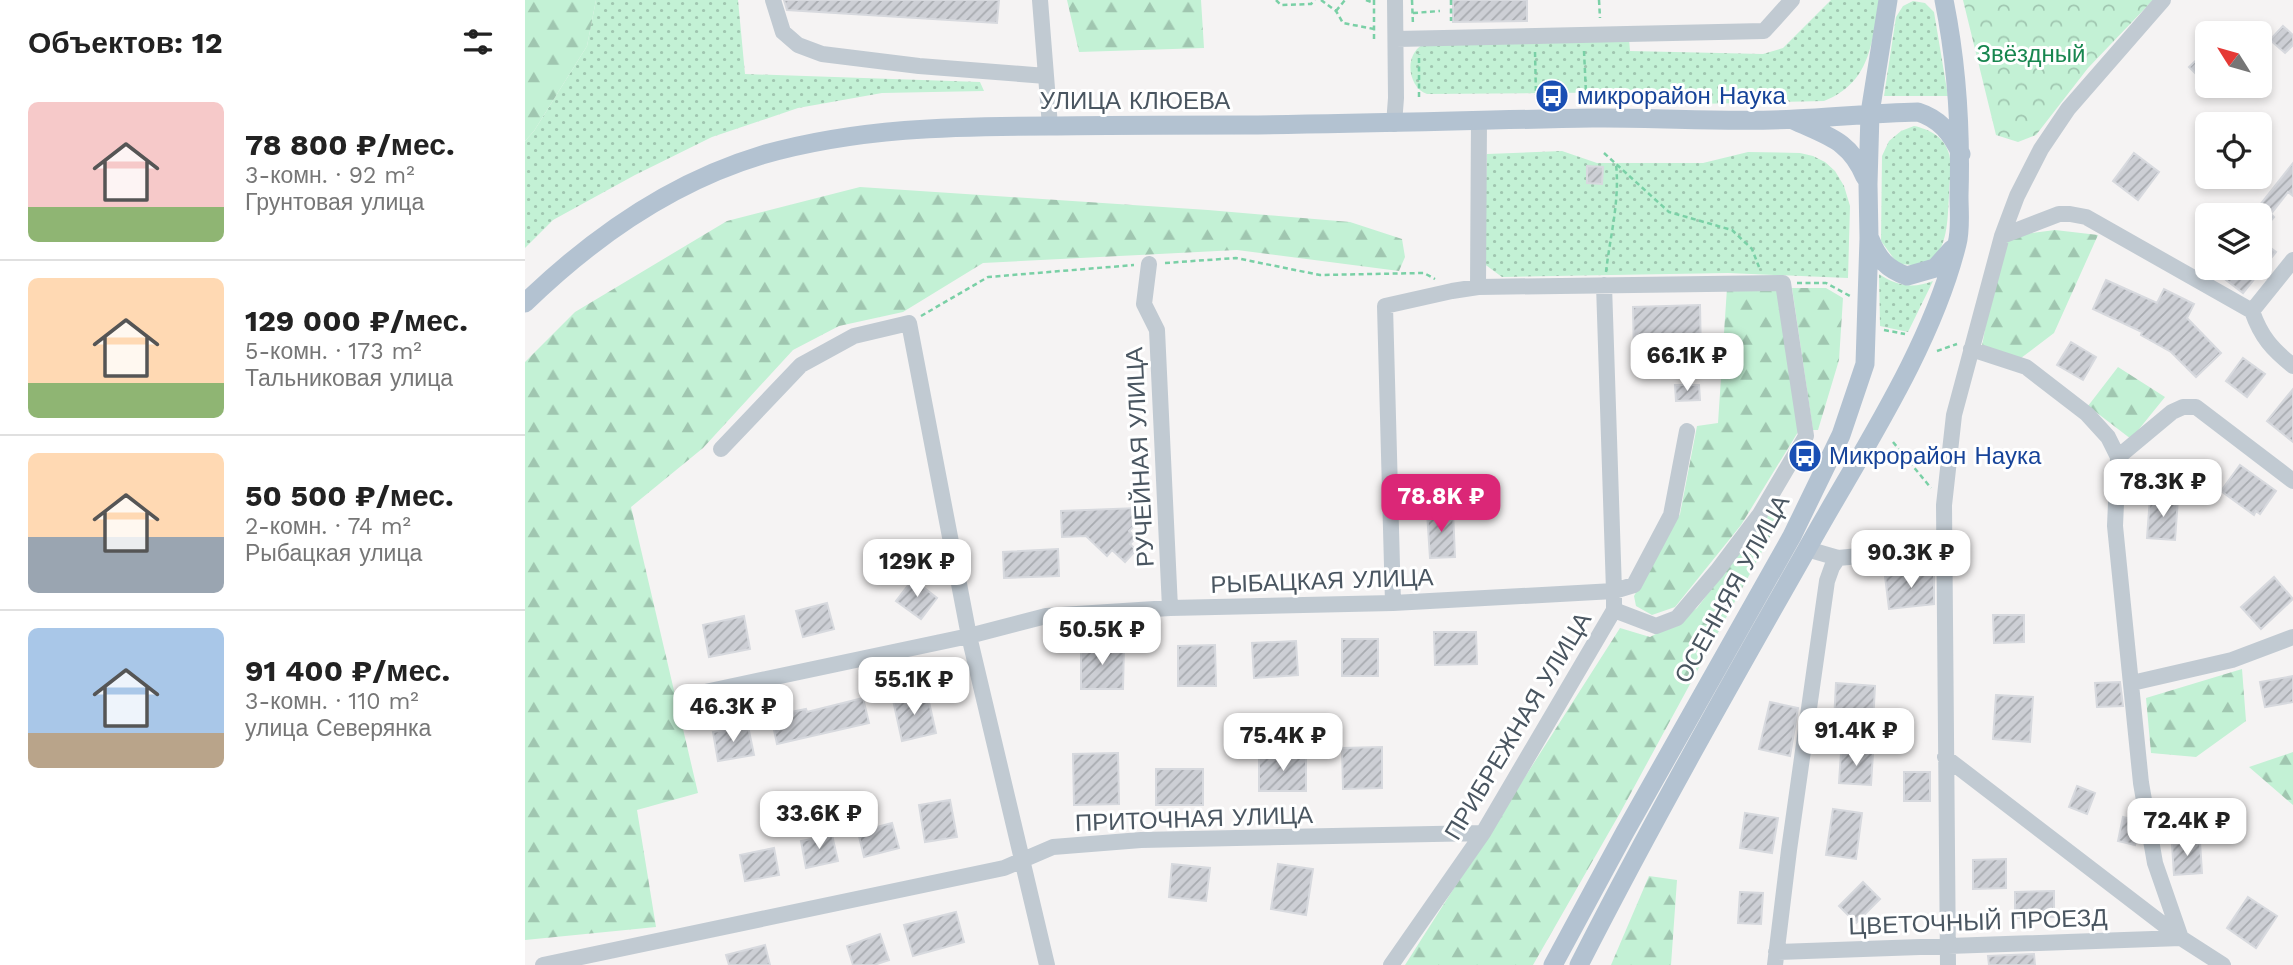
<!DOCTYPE html>
<html lang="ru">
<head>
<meta charset="utf-8">
<style>
	:root { --surface:#fff; --page:#f2f2f2; --text:#222; --muted:#767676; --line:#e0e0e0; --accent:#db2777 }
	body { margin:0; font-family:"Work Sans",sans-serif; background:var(--page); color:var(--text); height:100vh; display:flex; flex-direction:column; font-size:26px; white-space:nowrap }
	* { box-sizing:border-box; margin:0 }
	p { font-size:23px; color:var(--muted) }
	.icon { flex:none; width:38px; height:38px; fill:none; stroke:currentColor; stroke-width:2; stroke-linecap:round; stroke-linejoin:round }
	.map { position:relative; flex:1; overflow:hidden }
	.side { display:flex; flex-direction:column; background:var(--surface); width:525px }
	.side>* { flex:none }
	.needle { width:46px; rotate:307deg }
	.buttons { position:absolute; left:1670px; top:21px; display:grid; gap:14px }
	.buttons a { display:grid; place-items:center; width:77px; height:77px; border-radius:10px; background:var(--surface); box-shadow:0 4px 10px #0003; font-size:35px }
	.price { position:absolute; translate:-50% -60px; padding:0 16px; border-radius:14px; background:#fff; color:#222; font-size:23px; line-height:46px; filter:drop-shadow(0 2px 4px #0008) }
	.price::after { content:''; position:absolute; left:50%; top:42px; width:21px; height:16px; margin-left:-10px; background:inherit; clip-path:polygon(0 0,100% 0,50% 100%) }
	.price.on { background:var(--accent); color:#fff }
	ul { padding:0; list-style:none }
	li { display:flex; align-items:center; gap:21px; height:175px; padding:0 28px }
	li+li { border-top:2px solid var(--line) }
	li span { display:grid; place-items:center; flex:none; width:196px; height:140px; border-radius:10px; color:#555 }
	li>.icon { margin-inline-start:auto }
	span .icon { width:84px; height:84px; fill:#fffc; stroke-width:1 }
	li b { font-size:30px }
	h2 { display:flex; justify-content:space-between; align-items:center; height:84px; padding:0 28px; font-size:30px }
	main { display:flex; flex:1; min-height:0 }
	.map>svg:first-child { display:block }
	.grass { fill:url(#grass-dots) }
	.forest { fill:url(#forest-firs) }
	.park { fill:url(#park-crowns) }
	.building { fill:url(#building-hatch); stroke:#d7d9de; stroke-width:2 }
	.lines { fill:none; stroke-linecap:round; stroke-linejoin:round }
	.path { stroke:#7ad0a6; stroke-width:2.5; stroke-dasharray:5 3.5; stroke-linecap:butt }
	.minor { stroke:#c1cad2; stroke-width:16 }
	.major { stroke:#b3c2d1; stroke-width:19 }
	.labels { text-anchor:middle; stroke-width:6; stroke-linejoin:round; paint-order:stroke }
	.park-label { font-size:24px; fill:#17864f; stroke:#fff }
	.transit-label { font-size:24px; fill:#164399; stroke:#fff; text-anchor:start }
	.street-label { font-size:24px; fill:#4a5661; stroke:#fff }
</style>
</head>
<body>
<main>
<section class="side">
<h2>Объектов: 12<svg class="icon" aria-label="filters" viewBox="0 0 24 24"><path d="M4 7h16M4 17h16"/><circle cx="9" cy="7" r="2"/><circle cx="15" cy="17" r="2"/></svg></h2>
<ul>
<li><span style="background:linear-gradient(#f6c9c9 75%,#8fb573 0)"><svg class="icon" aria-label="home" viewBox="0 0 24 24"><path d="M3 11l9-7 9 7M6 9v11h12V9"/></svg></span><div><b>78 800 ₽/мес.</b><p>3-комн. · 92 m²</p><p>Грунтовая улица</p></div></li>
<li><span style="background:linear-gradient(#ffd9b3 75%,#8fb573 0)"><svg class="icon" aria-label="home" viewBox="0 0 24 24"><path d="M3 11l9-7 9 7M6 9v11h12V9"/></svg></span><div><b>129 000 ₽/мес.</b><p>5-комн. · 173 m²</p><p>Тальниковая улица</p></div></li>
<li><span style="background:linear-gradient(#ffd9b3 60%,#9aa5b1 0)"><svg class="icon" aria-label="home" viewBox="0 0 24 24"><path d="M3 11l9-7 9 7M6 9v11h12V9"/></svg></span><div><b>50 500 ₽/мес.</b><p>2-комн. · 74 m²</p><p>Рыбацкая улица</p></div></li>
<li><span style="background:linear-gradient(#a9c7e8 75%,#b9a48a 0)"><svg class="icon" aria-label="home" viewBox="0 0 24 24"><path d="M3 11l9-7 9 7M6 9v11h12V9"/></svg></span><div><b>91 400 ₽/мес.</b><p>3-комн. · 110 m²</p><p>улица Северянка</p></div></li>
</ul>
</section>
<div class="map">
<svg width="1768" height="965" viewBox="0 0 1768 965">
	<defs>
		<pattern id="grass-dots" width="8" height="8" patternUnits="userSpaceOnUse" patternTransform="scale(1.75)"><rect width="8" height="8" fill="#c3f1d5"/><path d="M2 2h.1M6 6h.1" fill="none" stroke="#a0c6b0" stroke-width="1.8" stroke-linecap="round"/></pattern>
		<pattern id="forest-firs" width="22" height="20" patternUnits="userSpaceOnUse" patternTransform="scale(1.75)"><rect width="22" height="20" fill="#c3f1d5"/><path d="M5 1l3.5 6h-7zM16 11l3.5 6h-7z" fill="#a0c6b0"/></pattern>
		<pattern id="park-crowns" width="20" height="18" patternUnits="userSpaceOnUse" patternTransform="scale(1.75)"><rect width="20" height="18" fill="#c3f1d5"/><path d="M2 6a3 3 0 1 1 6 0M12 15a3 3 0 1 1 6 0" fill="none" stroke="#a0c6b0"/></pattern>
		<pattern id="building-hatch" width="6" height="6" patternUnits="userSpaceOnUse" patternTransform="scale(1.75)"><rect width="6" height="6" fill="#cdcfd5"/><path d="M-1 1l2-2M0 6l6-6M5 7l2-2" fill="none" stroke="#a8abb0"/></pattern>
	</defs>
	<rect width="100%" height="100%" fill="#f5f3f3"/>
	<!-- grass -->
	<path class="grass" d="M71 0H213L220 74 455 82 459 91 357 93 273 108 187 137 110 175 28 220 0 248V141L9 131 62 46Z
		M1306 0H1354C1347 44 1345 83 1299 101L1132 105 1131 92 902 94C883 87 879 56 897 45L1104 39 1105 51 1238 54 1258 48Z
		M1388 1 1400 3 1409 12 1423 96H1359L1371 17 1378 6Z
		M1389 126C1403 129 1418 136 1423 151 1428 163 1424 181 1424 195 1422 230 1423 275 1372 263L1356 241 1357 156 1364 141 1376 131Z
		M1037 151 1072 163H1178L1223 152 1275 153 1288 156 1300 162 1310 171 1319 186 1325 206 1323 278 1203 273 977 277 958 263 962 154Z
		M1354 274C1372 286 1388 289 1408 281L1383 332 1355 326Z"/>
	<!-- forest -->
	<path class="forest" d="M0 0H71L62 46 9 131 0 141Z
		M542 0H676L679 48 554 52Z
		M335 187 683 210 825 222 877 239 880 257 874 271 712 250 458 263 378 312 314 326 268 350 178 448 106 507 173 793 112 810 131 927 0 940V362L50 312 202 221Z
		M1530 230 1573 235 1529 333 1496 358 1457 346 1467 290 1483 236Z
		M1252 286 1273 432 1216 525 1150 607 1127 615 1111 606 1109 596 1155 514 1172 426 1193 423 1202 288Z
		M1267 288H1301L1318 298 1314 360 1293 430H1288Z
		M1593 367 1640 397 1606 439 1563 406Z
		M1255 499 1252 524 1095 813 1008 965H880L1095 628 1125 637 1150 624 1172 608Z
		M1717 669 1721 721 1671 757 1626 753 1621 698Z
		M1768 752V805L1724 767Z
		M1124 876 1152 880 1146 965H1086Z"/>
	<!-- park -->
	<path class="park" d="M1438 0H1628L1563 68 1511 135 1493 142 1471 135Z"/>
	<!-- building -->
	<path class="building" d="M259 0H474L472 23 262 10Z
		M928 0H1002V21L928 22Z
		M1758 26 1768 35V45L1760 53 1745 40Z
		M1682 50V85L1664 67Z
		M1609 153 1634 172 1613 200 1588 181Z
		M1768 163V196L1763 192 1746 214 1749 217 1734 235V215H1727Z
		M1062 166 1078 167 1077 184 1062 183Z
		M1734 239 1751 252 1718 293 1701 280 1710 268H1734Z
		M1581 280 1632 303 1639 289 1669 304 1662 318 1696 353 1671 377 1646 352 1616 335 1617 332 1568 309Z
		M1175 305 1176 359 1109 361 1108 307Z
		M1546 342 1571 357 1558 380 1532 365Z
		M1718 358 1740 374 1722 397 1701 381Z
		M1150 385H1174L1175 400 1151 401Z
		M1768 389V442L1742 421Z
		M1715 465 1751 491 1735 514 1731 511 1729 515 1696 491Z
		M1625 497 1653 499 1650 540 1622 538Z
		M613 508V522L604 531 611 537 605 544 611 550 600 562 587 550 582 556 561 536 537 537 536 511Z
		M928 511 930 557 905 558 902 512Z
		M533 549 534 576 479 578 478 552Z
		M1409 570V604L1364 609 1360 576Z
		M1749 577 1768 599 1736 629 1716 607Z
		M388 579 412 598 396 619 371 601Z
		M302 603 309 629 278 637 271 611Z
		M1468 615H1499V642L1469 643Z
		M219 616 225 649 184 657 178 625Z
		M909 632H951L952 664 910 665Z
		M817 639H853V676H817Z
		M771 641 773 675 729 678 727 643Z
		M556 644 599 645 598 689H556Z
		M690 645 691 686H653V646Z
		M1768 676V702L1740 707 1735 682Z
		M1595 682 1598 706 1572 707 1570 683Z
		M1311 683 1350 686 1348 724 1309 721Z
		M402 693 411 733 377 741 368 700Z
		M1471 695 1508 697 1505 742 1468 739Z
		M338 698 344 723 252 744 246 716 281 709 282 712Z
		M1245 702 1273 708 1265 756 1234 749Z
		M223 726 229 755 193 761 188 732Z
		M857 747V788L818 789 817 748Z
		M1316 752 1348 753 1346 785 1314 783Z
		M593 753 594 804 549 805 548 754Z
		M734 755H781V791H734Z
		M631 769H678V805H631Z
		M1379 772H1405V801H1379Z
		M1552 786 1570 793 1562 814 1544 807Z
		M425 800 432 837 400 842 394 805Z
		M1308 809 1337 813 1331 859 1301 855Z
		M1220 813 1253 818 1247 853 1215 848Z
		M1598 817 1612 820 1614 830 1610 845 1593 841Z
		M367 823 374 848 339 857 333 832Z
		M307 835 313 861 281 868 276 841Z
		M1675 842 1677 873 1649 875 1647 844Z
		M249 848 254 875 220 881 215 855Z
		M1481 859V888L1448 889V860Z
		M647 864 685 868 681 901 644 897Z
		M753 864 788 869 781 915 746 909Z
		M1338 882 1355 899 1331 923 1314 906Z
		M1529 891V917L1490 918V892Z
		M1215 892 1238 893 1236 924 1213 923Z
		M1723 897 1752 916 1731 948 1702 928Z
		M431 912 439 942 388 956 379 925Z
		M355 934 364 960 349 965H328L322 946Z
		M240 945 245 965H204L201 955Z
		M1509 954 1510 965H1464L1463 956Z"/>
	<g class="lines">
		<!-- path -->
		<path class="path" d="M751 0 756 5 786 4 790 0
			M796 0 811 11 818 23 849 29
			M841 0 849 3
			M849 0V40
			M887 0 888 25
			M926 0V21
			M1074 0 1075 18
			M811 11 820 0
			M888 13 915 11
			M1059 51 1061 93
			M1010 52 1011 95
			M894 97V54
			M1079 153 1144 212 1207 230 1227 249 1234 267
			M640 263 711 258 795 275 899 273 910 279
			M1081 272C1085 236 1095 201 1091 164
			M1272 283H1301L1325 296
			M396 316 463 277 609 265
			M1359 330 1380 334
			M1412 351 1432 344
			M1368 442 1406 488"/>
		<!-- minor -->
		<path class="minor" d="M248 0 258 32 273 45 297 54 394 66 521 76
			M515 0 525 126
			M871 39 1239 31 1267 0
			M869 124 871 98 870 0
			M1477 236 1534 214H1545L1561 217 1727 311C1736 337 1747 349 1768 366
			M624 264 619 304 632 330 645 608
			M953 287 954 120
			M1727 311 1768 260
			M1446 349 1501 367 1562 414 1583 437 1593 457 1590 526 1616 783 1630 863 1656 938
			M196 449 276 365 329 336 384 323 444 636 522 965
			M1593 457 1647 412 1658 407H1671L1768 481
			M1282 549 1313 558 1419 548
			M868 603 860 306 927 291 953 287 1258 283 1281 436 1235 514 1192 571 1152 618 1131 626 1089 610
			M1607 683 1707 660 1768 637
			M180 692 444 636 521 616 645 608 868 603 1089 591 1079 285
			M1420 757 1656 938 1698 965
			M1251 952 1656 938
			M18 965 479 868 528 847 616 840 958 833
			M866 965 958 833 1089 610V591L1109 585 1146 515 1162 431
			M1250 965 1264 850 1302 581 1307 567 1313 558
			M1423 965 1419 505 1429 415 1477 236 1492 196 1516 149 1543 109 1638 0"/>
		<!-- major -->
		<path class="major" d="M1268 120C1302 136 1325 140 1340 177
			M1345 239C1353 259 1362 269 1382 276L1410 268 1427 249
			M0 303C67 238 147 182 237 155 331 128 428 126 524 126 590 125 655 125 720 125 836 124 951 120 1067 118 1135 117 1203 123 1270 119 1311 117 1352 113 1393 112 1415 119 1426 133 1436 154
			M1028 965 1100 832 1267 536 1316 435 1340 364 1344 238 1343 184 1345 113 1363 0
			M1054 965C1126 824 1204 686 1282 549 1334 455 1406 349 1432 244 1436 229 1434 211 1434 196 1436 131 1432 64 1419 0"/>
	</g>
	<!-- icons -->
	<defs>
		<symbol id="bus-disc" viewBox="-11 -11 22 22"><circle r="9.5" fill="#1a4fb4" stroke="#fff"/><path d="M-5-6H5V4H4V6H2V4H-2V6H-4V4H-5ZM-3.5-4V0h7V-4ZM-3.5 1.2v1.5H-2V1.2ZM2 1.2v1.5H3.5V1.2Z" fill="#fff"/></symbol>
	</defs>
	<g fill-rule="evenodd">
		<use href="#bus-disc" x="1008" y="77" width="38" height="38"/>
		<use href="#bus-disc" x="1261" y="437" width="38" height="38"/>
	</g>
	<g class="labels">
		<!-- park labels -->
		<g class="park-label">
			<text x="1506" y="62">Звёздный</text>
		</g>
		<!-- transit labels -->
		<g class="transit-label">
			<text x="1052" y="104">микрорайон Наука</text>
			<text x="1304" y="464">Микрорайон Наука</text>
		</g>
		<!-- street labels -->
		<g class="street-label">
			<text x="610" y="109">УЛИЦА КЛЮЕВА</text>
			<text transform="translate(615 457) rotate(-93)" y="8">РУЧЕЙНАЯ УЛИЦА</text>
			<text transform="translate(797 581) rotate(-2)" y="8">РЫБАЦКАЯ УЛИЦА</text>
			<text transform="translate(1207 589) rotate(-61)" y="8">ОСЕННЯЯ УЛИЦА</text>
			<text transform="translate(993 726) rotate(-59)" y="8">ПРИБРЕЖНАЯ УЛИЦА</text>
			<text transform="translate(669 819) rotate(-2)" y="8">ПРИТОЧНАЯ УЛИЦА</text>
			<text transform="translate(1453 922) rotate(-2)" y="8">ЦВЕТОЧНЫЙ ПРОЕЗД</text>
		</g>
	</g>
</svg>
<div class="buttons">
<a><svg class="needle" viewBox="-14 -14 28 28"><path d="M0-13l5 13h-10z" fill="#e53935"/><path d="M0 13l5-13h-10z" fill="#767676"/></svg></a>
<a><svg class="icon" aria-label="locate" viewBox="0 0 24 24"><circle cx="12" cy="12" r="6"/><path d="M12 2v4M12 18v4M2 12h4M18 12h4"/></svg></a>
<a><svg class="icon" aria-label="layers" viewBox="0 0 24 24"><path d="M12 4l9 5-9 5-9-5zM3 14l9 5 9-5"/></svg></a>
</div>
<b class="price" style="left:1162px;top:393px">66.1K ₽</b>
<b class="price" style="left:1638px;top:519px">78.3K ₽</b>
<b class="price on" style="left:916px;top:534px">78.8K ₽</b>
<b class="price" style="left:1386px;top:590px">90.3K ₽</b>
<b class="price" style="left:392px;top:599px">129K ₽</b>
<b class="price" style="left:577px;top:667px">50.5K ₽</b>
<b class="price" style="left:389px;top:717px">55.1K ₽</b>
<b class="price" style="left:208px;top:744px">46.3K ₽</b>
<b class="price" style="left:1331px;top:768px">91.4K ₽</b>
<b class="price" style="left:758px;top:773px">75.4K ₽</b>
<b class="price" style="left:294px;top:851px">33.6K ₽</b>
<b class="price" style="left:1662px;top:858px">72.4K ₽</b>
</div>
</main>
</body>
</html>
